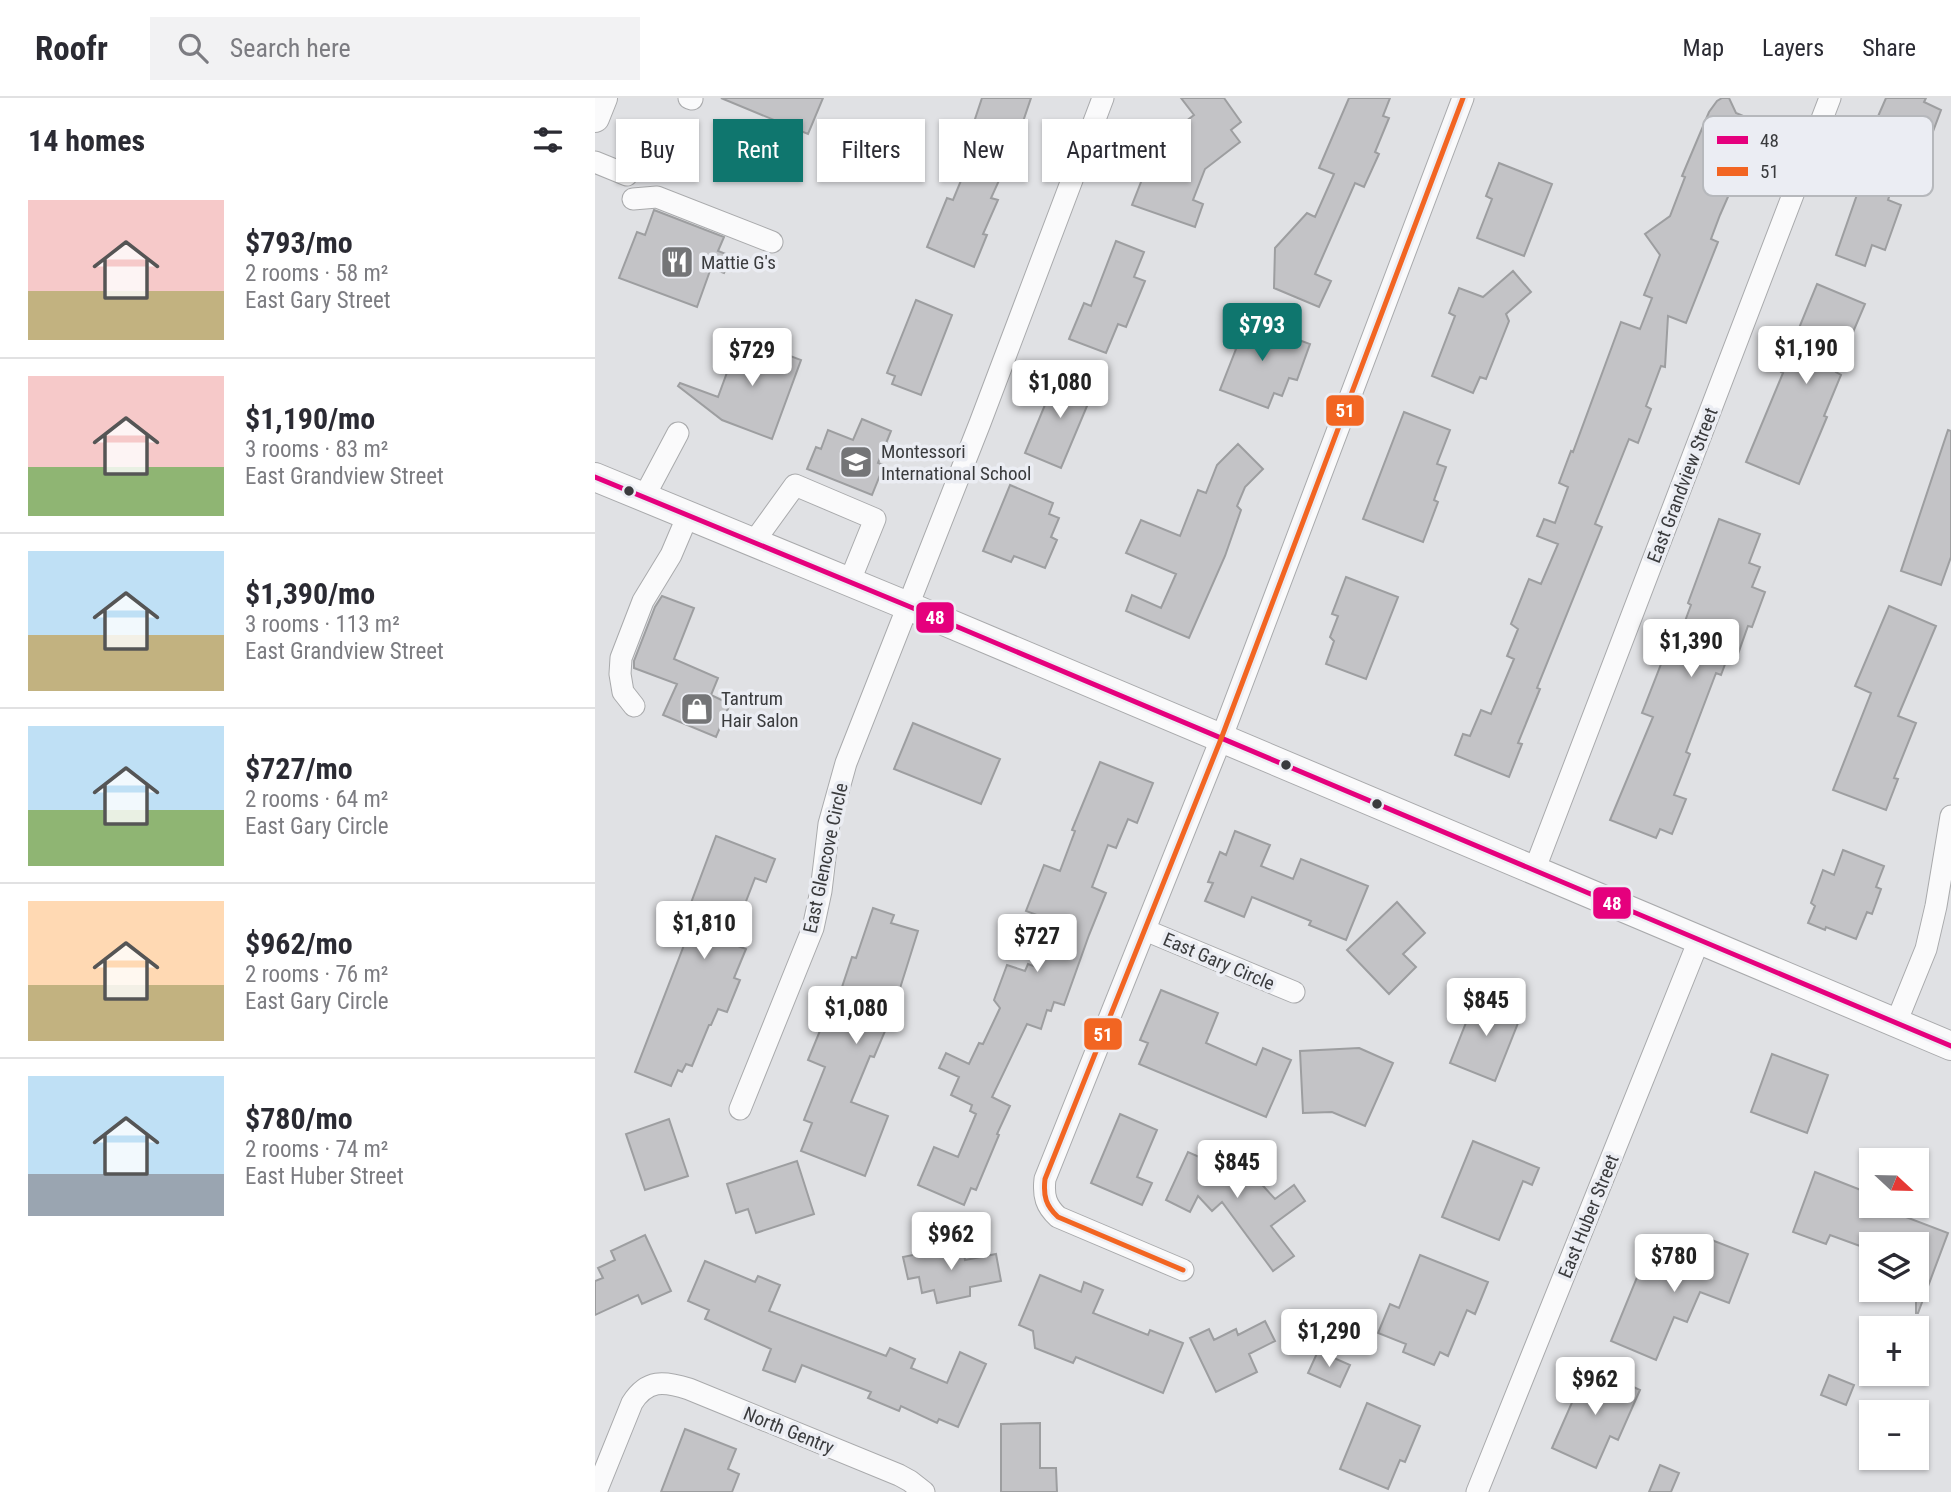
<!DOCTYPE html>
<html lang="en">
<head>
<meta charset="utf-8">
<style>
	:root { --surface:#fff; --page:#f2f2f3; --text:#2b2b33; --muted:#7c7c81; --line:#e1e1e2; --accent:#0f766e }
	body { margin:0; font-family:"Roboto Condensed",sans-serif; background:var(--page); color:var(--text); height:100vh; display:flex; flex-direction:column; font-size:26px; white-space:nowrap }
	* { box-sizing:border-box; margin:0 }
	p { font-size:23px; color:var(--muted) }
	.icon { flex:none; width:38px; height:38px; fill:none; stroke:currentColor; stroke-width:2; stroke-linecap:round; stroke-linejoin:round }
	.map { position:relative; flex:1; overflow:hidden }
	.details { display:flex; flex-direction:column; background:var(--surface); width:595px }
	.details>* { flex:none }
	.banner { position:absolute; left:21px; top:21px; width:665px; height:63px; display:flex; gap:14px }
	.needle { width:46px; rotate:112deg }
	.fabs { position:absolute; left:1264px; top:1050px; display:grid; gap:14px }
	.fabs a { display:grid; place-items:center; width:70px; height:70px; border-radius:0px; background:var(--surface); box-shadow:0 2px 5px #0004; font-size:35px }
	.price { position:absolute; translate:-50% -60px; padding:0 16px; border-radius:7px; background:#fff; color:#222; font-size:23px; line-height:46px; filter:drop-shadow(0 2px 4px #0008) }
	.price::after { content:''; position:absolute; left:50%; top:42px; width:21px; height:16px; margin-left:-10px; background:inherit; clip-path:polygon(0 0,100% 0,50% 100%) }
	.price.active { background:var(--accent); color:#fff }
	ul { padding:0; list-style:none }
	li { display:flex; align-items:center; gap:21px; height:175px; padding:0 28px }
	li+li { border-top:2px solid var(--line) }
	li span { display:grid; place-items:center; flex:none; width:196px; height:140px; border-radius:0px; color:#555 }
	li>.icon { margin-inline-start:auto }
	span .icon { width:84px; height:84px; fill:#fffc; stroke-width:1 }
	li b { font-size:30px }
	h2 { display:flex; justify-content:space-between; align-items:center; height:84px; padding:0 28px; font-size:30px }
	.pill { padding:0 24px; border-radius:0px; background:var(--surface); box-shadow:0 2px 5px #0004; font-size:24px; line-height:63px }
	.pill.active { background:var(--accent); color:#fff }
	header { display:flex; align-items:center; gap:42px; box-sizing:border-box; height:98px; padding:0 35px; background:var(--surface); border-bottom:2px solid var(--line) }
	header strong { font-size:33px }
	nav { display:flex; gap:38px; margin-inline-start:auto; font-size:24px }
	.search { width:490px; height:63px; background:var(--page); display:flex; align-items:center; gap:18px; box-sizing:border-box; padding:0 24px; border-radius:0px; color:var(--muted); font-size:26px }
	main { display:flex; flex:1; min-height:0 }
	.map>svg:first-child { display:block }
	.building { fill:#c3c3c6; stroke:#9d9ea0; stroke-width:2 }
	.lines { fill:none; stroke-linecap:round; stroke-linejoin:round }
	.minor-casing { stroke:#a9aaac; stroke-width:23 }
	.major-casing { stroke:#a9aaac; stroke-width:30 }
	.minor { stroke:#fafafb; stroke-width:21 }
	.major { stroke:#fafafb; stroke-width:28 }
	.bus-1-casing { stroke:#ebedf3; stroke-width:10 }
	.bus-2-casing { stroke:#ebedf3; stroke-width:10 }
	.bus-1 { stroke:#e5007d; stroke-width:5 }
	.bus-2 { stroke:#f26522; stroke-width:5 }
	.bus-dot { fill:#3a3b3d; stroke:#ebedf3; stroke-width:2.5 }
	.labels { text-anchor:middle; stroke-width:7; stroke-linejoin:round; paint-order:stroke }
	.poi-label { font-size:19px; fill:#3a3b3d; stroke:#ebedf3; text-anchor:start }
	.street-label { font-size:19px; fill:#3a3b3d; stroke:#ebedf3 }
	.key { fill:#ebedf3; stroke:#b6b8bc; stroke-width:2 }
	.key-label { font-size:19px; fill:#3a3b3d }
	.line-badge { stroke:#ebedf3; stroke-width:2.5 }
	.badge-label { font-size:19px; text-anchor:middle; font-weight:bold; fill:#fff }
</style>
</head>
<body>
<header>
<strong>Roofr</strong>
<div class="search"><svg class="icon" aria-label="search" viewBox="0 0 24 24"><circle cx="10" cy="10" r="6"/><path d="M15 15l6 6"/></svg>Search here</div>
<nav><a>Map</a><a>Layers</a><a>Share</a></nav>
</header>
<main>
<section class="details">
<h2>14 homes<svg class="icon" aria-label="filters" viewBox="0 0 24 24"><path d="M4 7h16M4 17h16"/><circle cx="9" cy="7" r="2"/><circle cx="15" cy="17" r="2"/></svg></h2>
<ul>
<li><span style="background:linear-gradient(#f6c9c9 65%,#c2b280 0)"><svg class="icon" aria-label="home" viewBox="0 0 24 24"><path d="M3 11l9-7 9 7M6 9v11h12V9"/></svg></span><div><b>$793/mo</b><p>2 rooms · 58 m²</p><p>East Gary Street</p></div></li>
<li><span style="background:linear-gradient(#f6c9c9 65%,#8fb573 0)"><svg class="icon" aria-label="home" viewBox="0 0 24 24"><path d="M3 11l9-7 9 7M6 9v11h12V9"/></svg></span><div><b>$1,190/mo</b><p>3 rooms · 83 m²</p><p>East Grandview Street</p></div></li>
<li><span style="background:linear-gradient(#bfe0f5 60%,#c2b280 0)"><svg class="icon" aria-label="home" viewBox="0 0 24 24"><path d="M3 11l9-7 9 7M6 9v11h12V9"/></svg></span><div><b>$1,390/mo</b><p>3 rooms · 113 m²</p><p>East Grandview Street</p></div></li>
<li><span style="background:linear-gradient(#bfe0f5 60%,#8fb573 0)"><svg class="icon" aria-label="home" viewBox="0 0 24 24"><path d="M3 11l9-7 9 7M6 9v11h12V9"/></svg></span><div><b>$727/mo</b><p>2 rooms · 64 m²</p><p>East Gary Circle</p></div></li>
<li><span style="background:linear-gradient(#ffd9b3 60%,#c2b280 0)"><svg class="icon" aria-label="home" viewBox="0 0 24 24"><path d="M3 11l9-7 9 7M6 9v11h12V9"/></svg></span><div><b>$962/mo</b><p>2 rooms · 76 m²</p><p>East Gary Circle</p></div></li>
<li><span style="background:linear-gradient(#bfe0f5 70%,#9aa5b1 0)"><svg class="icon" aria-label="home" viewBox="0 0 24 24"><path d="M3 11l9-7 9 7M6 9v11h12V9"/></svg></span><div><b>$780/mo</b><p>2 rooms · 74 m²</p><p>East Huber Street</p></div></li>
</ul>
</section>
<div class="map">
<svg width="1356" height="1394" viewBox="0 0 1356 1394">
	<rect width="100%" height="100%" fill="#e0e1e4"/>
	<!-- building -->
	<path class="building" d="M126 0H228L213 36Z
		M387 0H436L413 68 411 67 396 100 403 102 388 136 392 137 379 169 332 149 352 100 358 102 377 56 376 55 384 32 377 30Z
		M586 0H629L646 24 636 32 645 44 610 71 598 102 608 106 600 129 537 107 550 74 554 75 566 42 599 17Z
		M754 0H795L788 18 794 20 780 54 784 56 769 89 760 85 720 176 736 183 724 209 679 190 680 150 712 115 720 119 739 76 724 70Z
		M1127 0H1134L1141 15 1170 27 1145 88 1139 85 1125 117 1116 141 1123 144 1091 225 1073 218 1070 269 1066 268 1051 308 1056 311 1043 345 1034 341 1000 426 1007 429 942 590 945 591 923 645 927 646 914 679 860 657 868 636 875 638 886 612 896 616 919 561 912 558 923 531 916 526 934 481 946 486 963 446 942 438 949 421 960 425 973 389 964 385 976 353 978 354 1026 224 1045 231 1057 200 1049 197 1065 157 1050 136 1075 118 1090 79 1087 78 1114 14 1122 3Z
		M1291 0H1331L1329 4 1346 12 1327 63 1309 55 1293 102 1306 107 1290 152 1277 147 1270 168 1241 157 1281 42 1274 39Z
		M904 65 957 86 929 158 882 140 897 101 891 98Z
		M59 112 129 139 123 153 136 158 129 175 116 170 102 209 24 180 42 134 50 137Z
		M521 143 549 154 539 179 550 183 531 229 523 226 511 255 474 241 489 205 496 208Z
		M918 173 936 194 911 216 914 223 891 281 885 279 878 295 837 278 860 218 854 215 864 190 888 199Z
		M1222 186 1270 206 1241 274 1246 277 1229 318 1232 319 1204 386 1151 364 1188 275 1186 274Z
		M321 202 357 217 326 297 297 286 300 278 292 275Z
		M644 220 715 246 702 282 694 280 687 298 679 295 673 310 625 292 641 251 634 248Z
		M145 239 206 262 177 341 127 322 83 288 85 285 123 299Z
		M464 273 500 289 466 370 430 355Z
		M809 314 855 332 842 366 851 369 839 402 843 404 828 444 768 421Z
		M267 321 296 333 283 365 289 367 277 397 212 371 221 349 226 351 233 332 258 342Z
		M1353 332 1356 333V459L1346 487 1306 473Z
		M643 346 668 371 650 389 642 408 646 412 630 458 594 540 531 513 537 497 566 510 581 476 531 455 546 422 585 438 603 392 611 395 622 367Z
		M415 387 458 405 454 416 464 420 456 439 462 442 450 470 419 458 416 464 388 453Z
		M1124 421 1165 436 1154 465 1165 469 1157 489 1170 494 1157 529 1153 528 1143 556 1135 553 1126 577 1121 575 1091 654 1095 656 1079 697 1091 701 1077 736 1065 731 1061 740 1015 722 1058 619 1047 615 1070 556 1077 558 1096 507 1093 505Z
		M751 479 803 499 771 581 731 566 739 543 735 539 743 518 737 516Z
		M67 498 99 510 79 561 123 580 116 597 135 606 121 639 68 617 82 586 39 570V563L60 509Z
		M1294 508 1341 528 1303 618 1321 625 1299 680 1303 681 1291 712 1238 692 1276 595 1260 588Z
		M318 625 405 661 386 706 299 671Z
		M505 664 558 685 542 725 533 721 521 750 513 747 497 789 511 795 494 837 469 907 459 904 456 913 452 912 446 931 432 926 397 999 415 1008 402 1036 404 1037 381 1092 376 1090 369 1107 323 1087 339 1049 363 1059 381 1016 375 1013 377 1007 356 997 364 979 344 970 351 955 374 966 384 945 388 946 405 910 399 902 412 867 430 873 433 866 441 869 458 823 431 813 449 767 465 773 480 733 477 732Z
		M640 733 675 747 666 768 698 781 706 761 773 788 751 842 714 827 716 823 657 799 649 819 610 803 618 785 613 784 625 754 631 757Z
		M121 738 180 761 171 784 160 780 135 845 151 851 139 880 145 882 132 914 123 911 116 927H114L97 968 91 966 87 974 83 972 76 988 40 974 101 816 93 813Z
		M1248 752 1289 768 1281 789 1286 791 1277 816 1272 814 1261 841 1231 829 1230 832 1213 825 1220 808 1216 805 1228 772 1239 777Z
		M802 804 830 835 808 856 821 869 794 896 752 852Z
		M278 810 299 817 296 825 323 833 296 919 279 959 275 958 256 1004 293 1018 270 1078 206 1053 217 1025 209 1022 230 969 213 962 240 896 244 898 257 859 261 860Z
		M566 892 623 915 611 945 661 967 668 950 696 962 671 1019 544 966 553 945 545 942Z
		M882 897 927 915 900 983 855 965Z
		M764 950 798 965 770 1028 737 1014 708 1015 705 953Z
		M1177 956 1233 977 1212 1035 1156 1014Z
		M525 1016 562 1032 542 1079 557 1085 547 1107 496 1085Z
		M74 1021 93 1078 50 1092 31 1036Z
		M878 1043 944 1070 937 1087 928 1083 904 1142 847 1119Z
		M634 1050 680 1101 699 1087 710 1103 676 1128 699 1158 678 1173 627 1104 617 1113 603 1098 595 1114 571 1102 593 1054 618 1065Z
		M202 1063 219 1116 161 1135 153 1111 141 1115 132 1086Z
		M1220 1074 1276 1096V1108H1282L1353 1135 1323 1215H1321V1146H1276V1152L1235 1137 1231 1146 1198 1134Z
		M50 1137 76 1193 47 1206 43 1197 0 1217V1183L8 1180 3 1170 20 1162 16 1153Z
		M1114 1141 1153 1156 1134 1205 1105 1194 1092 1224 1079 1219 1061 1262 1016 1243 1054 1150 1103 1170Z
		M367 1147 370 1162 401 1156 406 1183 375 1189V1198L342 1205 339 1192 327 1195 324 1179 313 1181 308 1159Z
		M825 1157 893 1184 880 1216 872 1212 853 1258 845 1254 839 1267 808 1254 811 1246 783 1235 795 1206 804 1210Z
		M110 1163 160 1184 163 1178 185 1187 174 1213 291 1258 295 1250 320 1261 316 1270 352 1285 365 1254 391 1266 363 1329 344 1321 342 1325 306 1308 304 1313 273 1300 276 1294 207 1267 200 1284 168 1272 176 1251 110 1221 114 1212 93 1203Z
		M445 1177 486 1194 489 1184 508 1192 498 1215 553 1237 555 1232 588 1245 568 1295 481 1259 478 1265 440 1250 438 1233 424 1227Z
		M670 1223 680 1243 654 1256 662 1274 621 1294 595 1240 614 1231 619 1242 641 1231 643 1237Z
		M723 1253 755 1267 745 1289 713 1275Z
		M993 1268 1045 1292 1023 1342 1015 1338 1001 1370 957 1350Z
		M1234 1277 1259 1287 1251 1307 1226 1297Z
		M772 1305 825 1328 810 1364 805 1362 793 1391 745 1371Z
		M445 1325V1370H461L462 1394H406V1326Z
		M90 1331 141 1351 133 1371 144 1376 137 1394H66Z
		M1065 1367 1084 1375 1076 1394H1054Z"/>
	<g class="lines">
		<defs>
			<path id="minor" d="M94 0 97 1
				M0 64 32 77
				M38 101 62 99 177 144
				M49 399 83 335
				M158 445 200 387 280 421 254 485
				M39 608 28 594 25 576 26 560 48 503 76 457 93 417
				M939 773 1235 0
				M550 832 699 894
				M1301 925 1331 851 1341 808 1356 718
				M145 1011 218 830 226 793 234 726 251 665 385 325 508 0
				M588 1172 463 1119C451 1108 448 1098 450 1081L626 641 868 0
				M1 1394 37 1305C52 1281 69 1283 94 1291L304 1377 315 1383 329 1394
				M882 1394 1104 842"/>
			<path id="major" d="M0 20 8 0
				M0 379 313 508 1356 948"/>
		</defs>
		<!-- minor casing -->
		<use href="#minor" class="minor-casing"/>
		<!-- major casing -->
		<use href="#major" class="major-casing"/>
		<!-- minor -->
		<use href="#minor" class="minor"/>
		<!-- major -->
		<use href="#major" class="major"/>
		<defs>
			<path id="bus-1" d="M0 379 313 508 1356 948"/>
			<path id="bus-2" d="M588 1172 463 1119C451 1108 448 1098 450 1081L626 641 868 0"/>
		</defs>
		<!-- bus-1 casing -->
		<use href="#bus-1" class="bus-1-casing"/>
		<!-- bus-2 casing -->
		<use href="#bus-2" class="bus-2-casing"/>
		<!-- bus-1 -->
		<use href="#bus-1" class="bus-1"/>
		<!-- bus-2 -->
		<use href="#bus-2" class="bus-2"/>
	</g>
	<!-- icons -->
	<defs>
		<symbol id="restaurant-square" viewBox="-11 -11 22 22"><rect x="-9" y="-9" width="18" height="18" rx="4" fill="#747577" stroke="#ebedf3"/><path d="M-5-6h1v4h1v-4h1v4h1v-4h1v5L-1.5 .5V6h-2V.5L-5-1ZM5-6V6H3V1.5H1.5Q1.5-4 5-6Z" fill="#fff"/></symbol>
		<symbol id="school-square" viewBox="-11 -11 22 22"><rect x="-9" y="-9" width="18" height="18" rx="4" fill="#747577" stroke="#ebedf3"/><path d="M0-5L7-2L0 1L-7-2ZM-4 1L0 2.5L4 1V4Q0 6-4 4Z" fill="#fff"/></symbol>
		<symbol id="shop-square" viewBox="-11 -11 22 22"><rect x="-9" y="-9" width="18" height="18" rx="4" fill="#747577" stroke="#ebedf3"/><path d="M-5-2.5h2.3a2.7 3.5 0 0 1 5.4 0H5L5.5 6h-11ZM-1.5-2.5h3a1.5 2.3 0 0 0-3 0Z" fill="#fff"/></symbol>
	</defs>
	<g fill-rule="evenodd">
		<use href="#restaurant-square" x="63" y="145" width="38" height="38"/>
		<use href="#school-square" x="242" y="345" width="38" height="38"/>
		<use href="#shop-square" x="83" y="592" width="38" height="38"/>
	</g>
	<!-- markers -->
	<g class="bus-dot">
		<circle cx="34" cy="393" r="6"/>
		<circle cx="691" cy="667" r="6"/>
		<circle cx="782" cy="706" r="6"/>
	</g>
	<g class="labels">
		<!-- poi labels -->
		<g class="poi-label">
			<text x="106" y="171">Mattie G's</text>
			<text x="286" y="360">Montessori<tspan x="286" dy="22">International School</tspan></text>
			<text x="126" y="607">Tantrum<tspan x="126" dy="22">Hair Salon</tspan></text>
		</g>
		<!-- street labels -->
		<g class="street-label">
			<text transform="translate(1087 387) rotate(-69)" y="7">East Grandview Street</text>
			<text transform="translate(230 760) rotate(-78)" y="7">East Glencove Circle</text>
			<text transform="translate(624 863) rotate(23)" y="7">East Gary Circle</text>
			<text transform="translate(993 1118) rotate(-68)" y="7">East Huber Street</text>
			<text transform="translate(194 1332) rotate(22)" y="7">North Gentry</text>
		</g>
	</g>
	<!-- legend -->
	<rect x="1108" y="18" width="230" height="80" rx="10" class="key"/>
	<rect x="1122" y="38" width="31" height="8" fill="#e5007d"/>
	<rect x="1122" y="69" width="31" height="9" fill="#f26522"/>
	<g class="key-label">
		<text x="1165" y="49">48</text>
		<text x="1165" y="80">51</text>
	</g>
	<g class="line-badge">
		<rect x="730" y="296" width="40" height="33" rx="7" fill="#f26522"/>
		<rect x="320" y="503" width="40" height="33" rx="7" fill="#e5007d"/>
		<rect x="997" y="788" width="40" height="34" rx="7" fill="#e5007d"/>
		<rect x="488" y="919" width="40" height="34" rx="7" fill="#f26522"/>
	</g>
	<g class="badge-label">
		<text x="750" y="319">51</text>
		<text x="340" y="526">48</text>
		<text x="1017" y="812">48</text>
		<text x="508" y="943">51</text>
	</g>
</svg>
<div class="fabs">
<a><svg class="needle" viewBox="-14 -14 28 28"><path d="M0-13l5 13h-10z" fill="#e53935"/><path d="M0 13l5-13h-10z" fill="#7c7c81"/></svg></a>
<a><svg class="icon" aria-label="layers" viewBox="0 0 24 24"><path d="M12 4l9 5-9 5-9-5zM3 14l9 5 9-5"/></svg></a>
<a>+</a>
<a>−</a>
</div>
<b class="price active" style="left:667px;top:265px">$793</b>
<b class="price" style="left:1211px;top:288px">$1,190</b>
<b class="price" style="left:157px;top:290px">$729</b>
<b class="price" style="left:465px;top:322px">$1,080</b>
<b class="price" style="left:1096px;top:581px">$1,390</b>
<b class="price" style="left:109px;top:863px">$1,810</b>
<b class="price" style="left:442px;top:876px">$727</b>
<b class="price" style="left:891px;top:940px">$845</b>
<b class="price" style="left:261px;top:948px">$1,080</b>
<b class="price" style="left:642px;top:1102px">$845</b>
<b class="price" style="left:356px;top:1174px">$962</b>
<b class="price" style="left:1079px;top:1196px">$780</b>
<b class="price" style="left:734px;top:1271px">$1,290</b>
<b class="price" style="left:1000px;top:1319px">$962</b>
<div class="banner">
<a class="pill">Buy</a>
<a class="pill active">Rent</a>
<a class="pill">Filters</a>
<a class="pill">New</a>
<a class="pill">Apartment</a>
</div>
</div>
</main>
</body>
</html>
